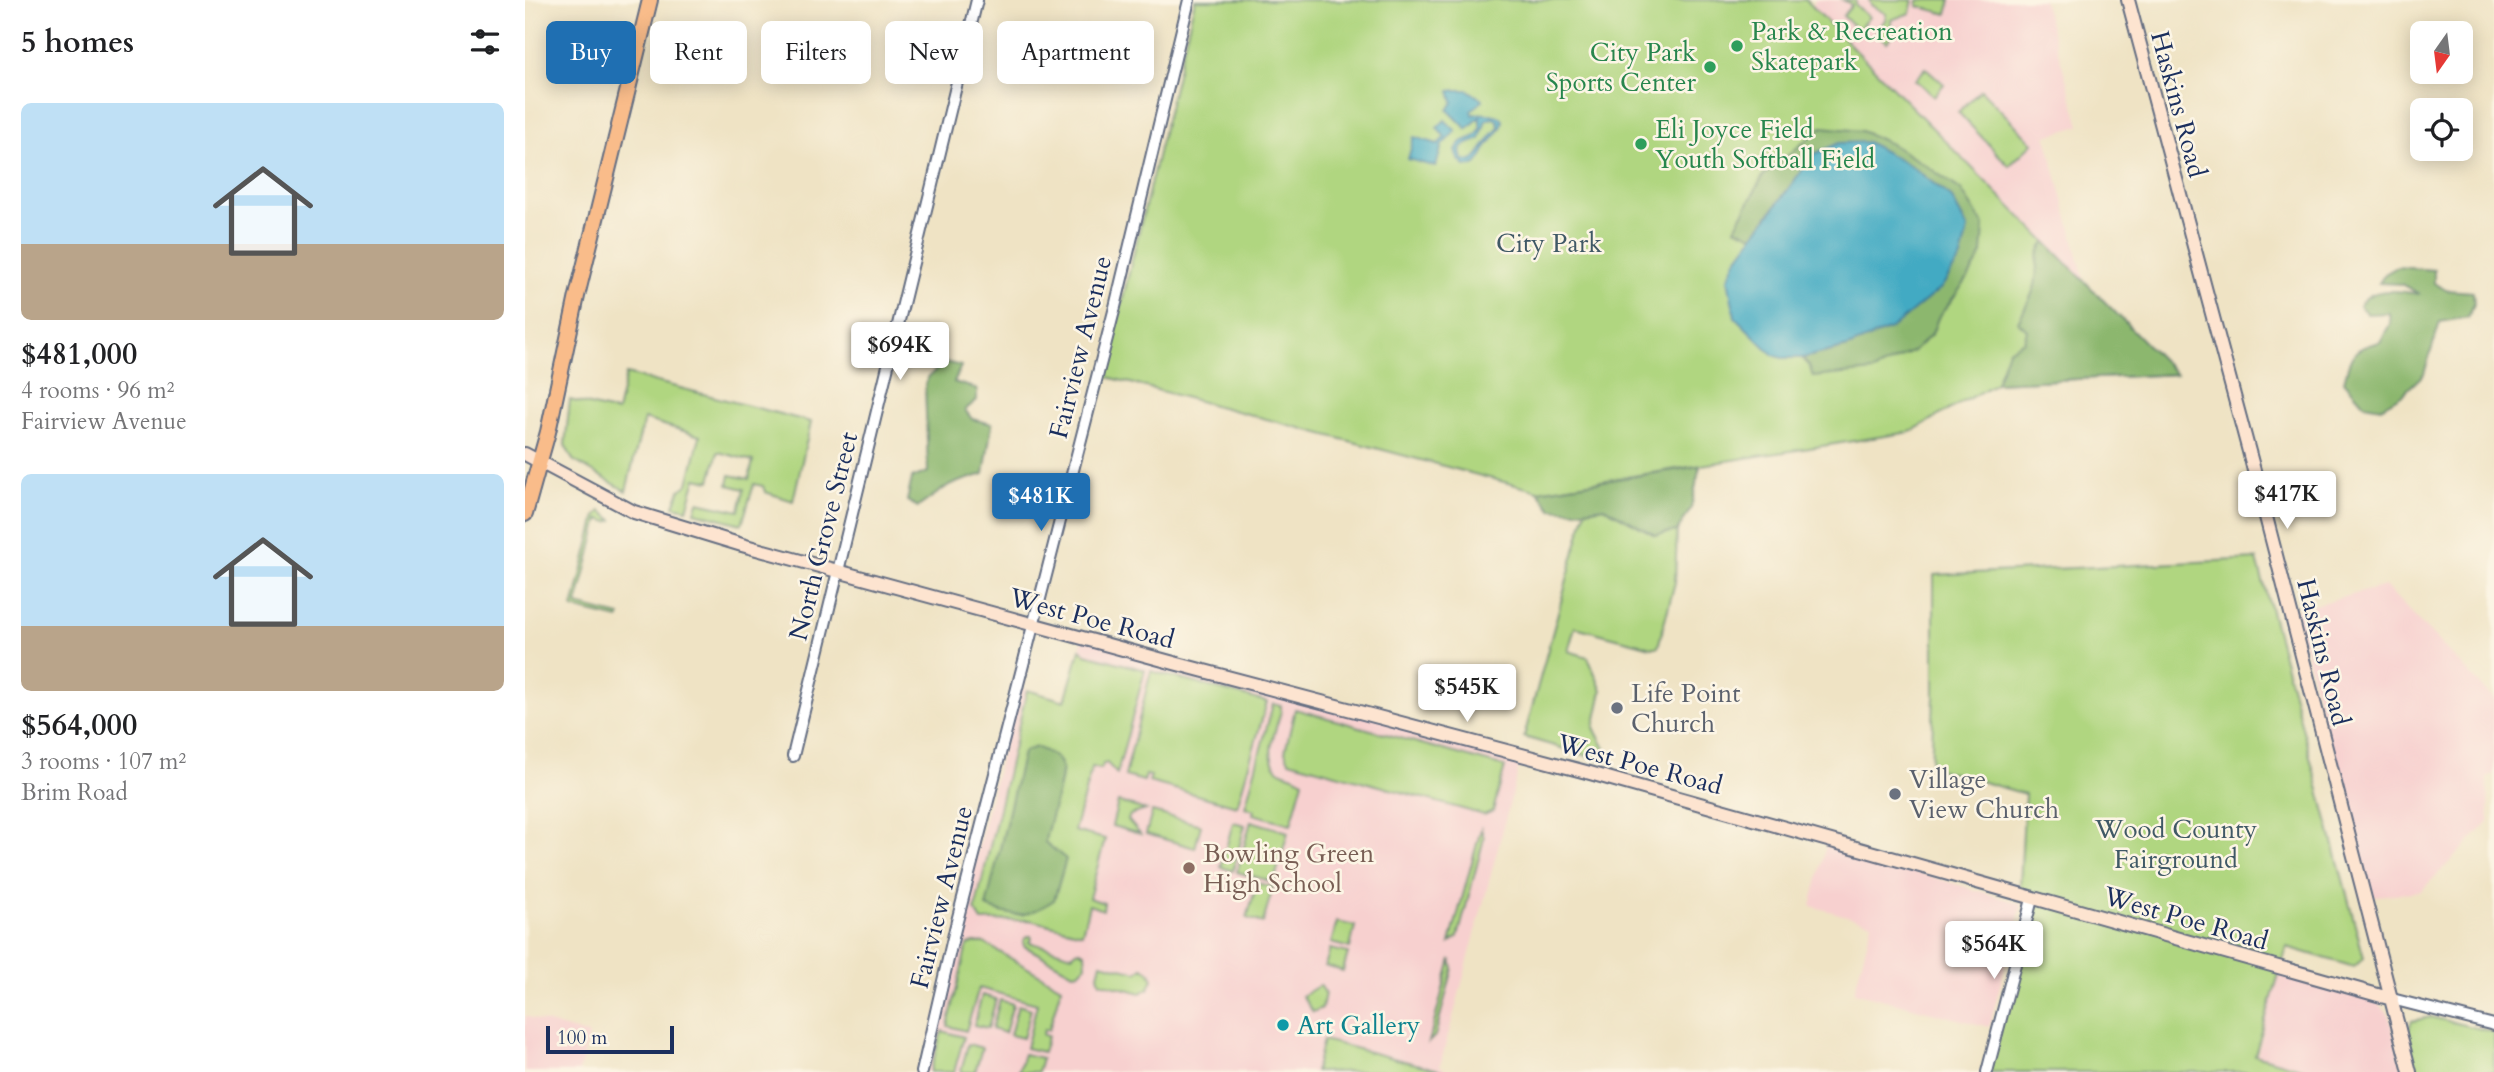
<!DOCTYPE html>
<html lang="en">
<head>
<meta charset="utf-8">
<style>
	:root { --surface:#fff; --page:#f2f2f2; --text:#202124; --muted:#757577; --accent:#1f6fb2 }
	body { margin:0; font-family:Cardo,serif; background:var(--page); color:var(--text); height:100vh; display:flex; flex-direction:column; font-size:26px; white-space:nowrap }
	* { box-sizing:border-box; margin:0 }
	p { font-size:23px; color:var(--muted) }
	.icon { flex:none; width:38px; height:38px; fill:none; stroke:currentColor; stroke-width:2; stroke-linecap:round; stroke-linejoin:round }
	.map { position:relative; flex:1; overflow:hidden }
	.panel { display:flex; flex-direction:column; background:var(--surface); width:525px }
	.panel>* { flex:none }
	.hud { position:absolute; left:21px; top:21px; width:665px; height:63px; display:flex; gap:14px }
	.needle { width:46px; rotate:194deg }
	.tools { position:absolute; left:1885px; top:21px; display:grid; gap:14px }
	.tools a { display:grid; place-items:center; width:63px; height:63px; border-radius:10px; background:var(--surface); box-shadow:0 4px 18px #0003; font-size:35px }
	.scale { position:absolute; left:21px; bottom:18px; width:128px; box-sizing:border-box; padding-left:7px; border:4px solid #1b2f5e; border-top:0; font-size:19px; line-height:24px; white-space:nowrap; color:#1b2f5e; -webkit-text-stroke:5px #fcf5e5; paint-order:stroke }
	.price { position:absolute; translate:-50% -60px; padding:0 16px; border-radius:7px; background:#fff; color:#222; font-size:23px; line-height:46px; filter:drop-shadow(0 2px 4px #0008) }
	.price::after { content:''; position:absolute; left:50%; top:42px; width:21px; height:16px; margin-left:-10px; background:inherit; clip-path:polygon(0 0,100% 0,50% 100%) }
	.price.active { background:var(--accent); color:#fff }
	ul { padding:0; list-style:none }
	li { display:grid; align-content:center; gap:14px; height:371px; padding:0 21px }
	li span { display:grid; place-items:center; height:217px; border-radius:10px; color:#555 }
	li>.icon { margin-inline-start:auto }
	span .icon { width:126px; height:126px; fill:#fffc; stroke-width:1 }
	li b { font-size:30px }
	h2 { display:flex; justify-content:space-between; align-items:center; height:84px; padding:0 21px; font-size:30px }
	.pill { padding:0 24px; border-radius:10px; background:var(--surface); box-shadow:0 4px 18px #0003; font-size:24px; line-height:63px }
	.pill.active { background:var(--accent); color:#fff }
	main { display:flex; flex:1; min-height:0 }
	.map>svg:first-child { display:block }
	.built { fill:#f7d0cf }
	.green { fill:#b0d680; stroke:#66826f; stroke-width:2 }
	.forest { fill:#8cb76e; stroke:#547366; stroke-width:2 }
	.water { fill:#43aac3; stroke:#2f6c90; stroke-width:2; fill-rule:evenodd }
	.lines { fill:none; stroke-linecap:round; stroke-linejoin:round }
	.tertiary-casing { stroke:#656e82; stroke-width:14 }
	.secondary-casing { stroke:#656e82; stroke-width:16 }
	.primary-casing { stroke:#656e82; stroke-width:18 }
	.tertiary { stroke:#fff; stroke-width:10 }
	.secondary { stroke:#fde4d0; stroke-width:12 }
	.primary { stroke:#f9bc8a; stroke-width:14 }
	.leisure-dot { fill:#2e9e5b; stroke:#fcf5e5; stroke-width:2.5 }
	.worship-dot { fill:#6b7280; stroke:#fcf5e5; stroke-width:2.5 }
	.education-dot { fill:#8d6e63; stroke:#fcf5e5; stroke-width:2.5 }
	.culture-dot { fill:#0f9aa8; stroke:#fcf5e5; stroke-width:2.5 }
	.labels { text-anchor:middle; stroke-width:5; stroke-linejoin:round; paint-order:stroke }
	.leisure-label { font-size:26px; fill:#27864d; stroke:#fcf5e5; text-anchor:start }
	.street-label { font-size:26px; fill:#1b2f5e; stroke:#fcf5e5 }
	.park-label { font-size:26px; fill:#405966; stroke:#fcf5e5 }
	.worship-label { font-size:26px; fill:#5b616d; stroke:#fcf5e5; text-anchor:start }
	.education-label { font-size:26px; fill:#785e54; stroke:#fcf5e5; text-anchor:start }
	.culture-label { font-size:26px; fill:#0d838f; stroke:#fcf5e5; text-anchor:start }
</style>
</head>
<body>
<main>
<section class="panel">
<h2>5 homes<svg class="icon" aria-label="filters" viewBox="0 0 24 24"><path d="M4 7h16M4 17h16"/><circle cx="9" cy="7" r="2"/><circle cx="15" cy="17" r="2"/></svg></h2>
<ul>
<li><span style="background:linear-gradient(#bfe0f5 65%,#b9a48a 0)"><svg class="icon" aria-label="home" viewBox="0 0 24 24"><path d="M3 11l9-7 9 7M6 9v11h12V9"/></svg></span><div><b>$481,000</b><p>4 rooms · 96 m²</p><p>Fairview Avenue</p></div></li>
<li><span style="background:linear-gradient(#bfe0f5 70%,#b9a48a 0)"><svg class="icon" aria-label="home" viewBox="0 0 24 24"><path d="M3 11l9-7 9 7M6 9v11h12V9"/></svg></span><div><b>$564,000</b><p>3 rooms · 107 m²</p><p>Brim Road</p></div></li>
</ul>
</section>
<div class="map">
<svg width="1969" height="1072" viewBox="0 0 1969 1072">
	<rect width="100%" height="100%" fill="#fcf5e5"/>
	<filter id="ink" filterUnits="userSpaceOnUse"><feTurbulence type="fractalNoise" baseFrequency=".0143" numOctaves="2"/><feDisplacementMap in="SourceGraphic" scale="14" xChannelSelector="R" yChannelSelector="G"/><feConvolveMatrix kernelMatrix="1 2 1 2 8 2 1 2 1" color-interpolation-filters="sRGB"/></filter>
	<filter id="wash" filterUnits="userSpaceOnUse"><feTurbulence type="fractalNoise" baseFrequency=".00686" numOctaves="4" result="noise"/><feDisplacementMap in="SourceGraphic" scale="28" xChannelSelector="R" yChannelSelector="G"/><feGaussianBlur stdDeviation="1.57" result="paint"/><feColorMatrix in="noise" values="0 0 0 0 0 0 0 0 0 0 0 0 0 0 0 0 0 1.4 0 .05"/><feComposite in="paint" operator="in"/></filter>
	<g filter="url(#wash)">
		<rect width="100%" height="100%" fill="#efe3c4"/>
		<!-- built -->
		<path class="built" d="M1290 0H1518L1555 126 1521 136 1560 282 1288 7Z
			M1860 586 1969 699V774L1962 777 1964 822 1896 891 1843 897 1770 610Z
			M558 638 991 754 996 761 915 1066 919 1068 918 1072H397L493 687 540 701Z
			M1301 845 1497 904 1464 1027 1329 992 1347 923 1286 906Z
			M1754 975 1852 1002 1864 1015 1878 1072H1794L1732 1055Z
			M0 1016 64 1035 54 1072H0Z"/>
		<!-- green -->
		<path class="green" d="M670 0H1281L1651 374 1471 383 1385 432 1013 491 579 376Z
			M1318 0H1331V6L1344 17 1333 30 1318 16 1327 5Z
			M1344 0H1388L1385 13 1366 20V25L1372 30 1362 42 1350 32 1360 20 1361 14 1346 5Z
			M1393 0H1426L1422 14 1392 6Z
			M1401 68 1419 84 1409 96 1390 80Z
			M1456 90 1508 143 1484 166 1433 112Z
			M101 374 286 422 268 501 240 492 238 486 229 484 217 524 170 512 173 502 214 511 219 489 203 485 205 475 224 479 228 461 193 452 185 481 171 478 162 509 149 506 155 490 163 484 175 436 119 419 101 491 48 460 40 445 45 400 92 412Z
			M1079 507 1130 535 1152 531 1150 582 1133 647H1126L1050 627 1043 651 1063 657 1077 691 1069 728 1083 754 1080 761 999 737 1061 510Z
			M76 511 88 520 84 522 74 519 52 605 95 616 94 619 48 608 71 516Z
			M1732 559 1839 958 1829 967 1762 947 1730 1055 1789 1072H1462L1507 899 1495 887 1500 794 1406 767 1409 696V575Z
			M555 649 561 654 620 670 592 774 582 763 578 764 576 769 567 767 549 831 580 839 564 898 579 903 578 910 564 905 557 933 505 920 457 921 450 910 502 690 540 701Z
			M626 671 742 702 712 806 624 782 626 776 621 775 619 781 600 776Z
			M748 704 756 706V711C752 727 738 756 753 769 760 775 771 775 778 781L766 824 728 814 729 810 720 807Z
			M770 709 980 767 968 811 959 815 764 761 760 752Z
			M593 802 621 810 605 815 603 820 615 834 587 826Z
			M627 812 676 825 670 848 621 834Z
			M726 821 763 832 749 882 712 872Z
			M708 822 720 825 708 871 696 867Z
			M956 829 959 838 933 937 925 943Z
			M732 883 748 887 738 923 722 918Z
			M812 922 830 926 825 948 806 943Z
			M502 936H506L507 939 504 942 547 955 553 950 560 953 561 965 554 972 548 973 499 946 498 941Z
			M449 943H459L536 987 524 1030 519 1029 518 1035 523 1036 518 1052 501 1048 512 1004 454 988 441 1031 423 1026 442 945Z
			M805 949 823 953 818 971 800 966Z
			M926 959 928 968 910 1036 904 1042Z
			M576 963 612 972 618 968 625 972 628 979 624 988 616 993 575 982 573 975Z
			M795 985 800 993 797 1008 788 1012 777 996Z
			M457 995 471 999 463 1028 449 1025Z
			M475 1000 488 1004 480 1033 467 1029Z
			M493 1005 506 1009 498 1038 485 1035Z
			M1906 1017 1969 1032V1072H1892C1888 1056 1878 1037 1887 1021Z
			M417 1031 439 1037 429 1072H405Z
			M798 1040 918 1071 790 1072Z
			M443 1044 457 1048 450 1072H436Z
			M499 1054 517 1058 513 1072H493Z"/>
		<!-- forest -->
		<path class="forest" d="M1297 127 1337 131 1366 144 1402 166 1436 190 1459 226 1457 254 1444 277 1413 318 1407 334 1389 351 1349 371 1288 377 1284 365 1277 358 1323 347 1443 229 1426 197 1386 166 1289 154 1228 236 1210 228 1238 176Z
			M1521 242 1651 374 1471 383 1483 350 1499 341 1502 330 1493 322C1498 310 1507 298 1510 285 1514 268 1508 256 1521 242Z
			M1872 267 1909 270V283L1921 290 1948 292 1949 304 1943 317 1915 322 1899 374 1878 394 1856 407 1839 404 1819 381C1826 354 1827 348 1855 342L1865 324 1864 313 1843 314 1834 306C1846 285 1875 291 1895 294L1876 284 1854 283 1860 274Z
			M420 362 436 366 429 382 452 389V400L440 410 447 419 467 424 459 474 424 485 393 507 382 501 387 478 403 472 400 384 404 376Z
			M1175 466 1166 508 1152 531 1130 535 1079 507 1052 511 1026 509 1013 491Z
			M511 747C520 751 533 756 536 766 539 779 522 825 520 842L541 859 529 900C500 919 493 918 461 907L498 752Z"/>
		<!-- water -->
		<path class="water" d="M931 90H943L958 100 946 111 948 115C954 112 958 114 964 114 993 116 969 136 963 145 959 151 957 159 951 164 947 167 945 166 940 166L933 159 931 150C936 138 943 141 952 135L955 129V117L942 129 923 110 928 102 925 91ZM968 118 973 121 974 128C962 137 958 153 947 161L938 160C929 143 945 145 955 139L961 120Z
			M920 120 931 131 917 145 911 167 883 159 889 137 913 144 920 137 912 128Z
			M1342 142 1386 166 1426 197 1443 229 1436 258 1416 288 1366 329 1323 347 1277 358H1257L1248 355 1210 317 1203 279 1211 260 1289 154 1314 143Z"/>
	</g>
	<g filter="url(#ink)">
		<g class="lines">
			<defs>
				<path id="tertiary" d="M268 756 452 0
					M1867 999 1969 1025
					M397 1072 430 929 590 307 664 0
					M1462 1072 1507 899"/>
				<path id="secondary" d="M1603 0 1726 459 1885 1072
					M0 454 109 512 217 545 649 663 1065 773 1867 999"/>
				<path id="primary" d="M0 514 23 432 52 296 125 0"/>
			</defs>
			<!-- tertiary casing -->
			<use href="#tertiary" class="tertiary-casing"/>
			<!-- secondary casing -->
			<use href="#secondary" class="secondary-casing"/>
			<!-- primary casing -->
			<use href="#primary" class="primary-casing"/>
			<!-- tertiary -->
			<use href="#tertiary" class="tertiary"/>
			<!-- secondary -->
			<use href="#secondary" class="secondary"/>
			<!-- primary -->
			<use href="#primary" class="primary"/>
		</g>
	</g>
	<!-- markers -->
	<g class="leisure-dot">
		<circle cx="1212" cy="46" r="7"/>
		<circle cx="1185" cy="67" r="7"/>
		<circle cx="1116" cy="144" r="7"/>
	</g>
	<g class="worship-dot">
		<circle cx="1092" cy="708" r="7"/>
		<circle cx="1370" cy="794" r="7"/>
	</g>
	<circle class="education-dot" cx="664" cy="868" r="7"/>
	<circle class="culture-dot" cx="758" cy="1025" r="7"/>
	<g class="labels">
		<!-- leisure labels -->
		<g class="leisure-label">
			<text x="1226" y="40">Park &amp; Recreation<tspan x="1226" dy="30">Skatepark</tspan></text>
			<text x="1171" y="61" text-anchor="end">City Park<tspan x="1171" dy="30">Sports Center</tspan></text>
			<text x="1130" y="138">Eli Joyce Field<tspan x="1130" dy="30">Youth Softball Field</tspan></text>
		</g>
		<!-- street labels -->
		<g class="street-label">
			<text transform="translate(1654 104) rotate(75)" y="9">Haskins Road</text>
			<text transform="translate(555 347) rotate(-76)" y="9">Fairview Avenue</text>
			<text transform="translate(298 536) rotate(-76)" y="9">North Grove Street</text>
			<text transform="translate(567 618) rotate(15)" y="9">West Poe Road</text>
			<text transform="translate(1799 652) rotate(76)" y="9">Haskins Road</text>
			<text transform="translate(1115 764) rotate(15)" y="9">West Poe Road</text>
			<text transform="translate(416 897) rotate(-76)" y="9">Fairview Avenue</text>
			<text transform="translate(1661 918) rotate(16)" y="9">West Poe Road</text>
		</g>
		<!-- park labels -->
		<g class="park-label">
			<text x="1024" y="252">City Park</text>
			<text x="1651" y="838">Wood County<tspan x="1651" dy="30">Fairground</tspan></text>
		</g>
		<!-- worship labels -->
		<g class="worship-label">
			<text x="1106" y="702">Life Point<tspan x="1106" dy="30">Church</tspan></text>
			<text x="1384" y="788">Village<tspan x="1384" dy="30">View Church</tspan></text>
		</g>
		<!-- education labels -->
		<g class="education-label">
			<text x="678" y="862">Bowling Green<tspan x="678" dy="30">High School</tspan></text>
		</g>
		<!-- culture labels -->
		<g class="culture-label">
			<text x="772" y="1034">Art Gallery</text>
		</g>
	</g>
</svg>
<div class="tools">
<a><svg class="needle" viewBox="-14 -14 28 28"><path d="M0-13l5 13h-10z" fill="#e53935"/><path d="M0 13l5-13h-10z" fill="#757577"/></svg></a>
<a><svg class="icon" aria-label="locate" viewBox="0 0 24 24"><circle cx="12" cy="12" r="6"/><path d="M12 2v4M12 18v4M2 12h4M18 12h4"/></svg></a>
</div>
<div class="scale">100 m</div>
<b class="price" style="left:375px;top:382px">$694K</b>
<b class="price" style="left:1762px;top:531px">$417K</b>
<b class="price active" style="left:516px;top:533px">$481K</b>
<b class="price" style="left:942px;top:724px">$545K</b>
<b class="price" style="left:1469px;top:981px">$564K</b>
<div class="hud">
<a class="pill active">Buy</a>
<a class="pill">Rent</a>
<a class="pill">Filters</a>
<a class="pill">New</a>
<a class="pill">Apartment</a>
</div>
</div>
</main>
</body>
</html>
